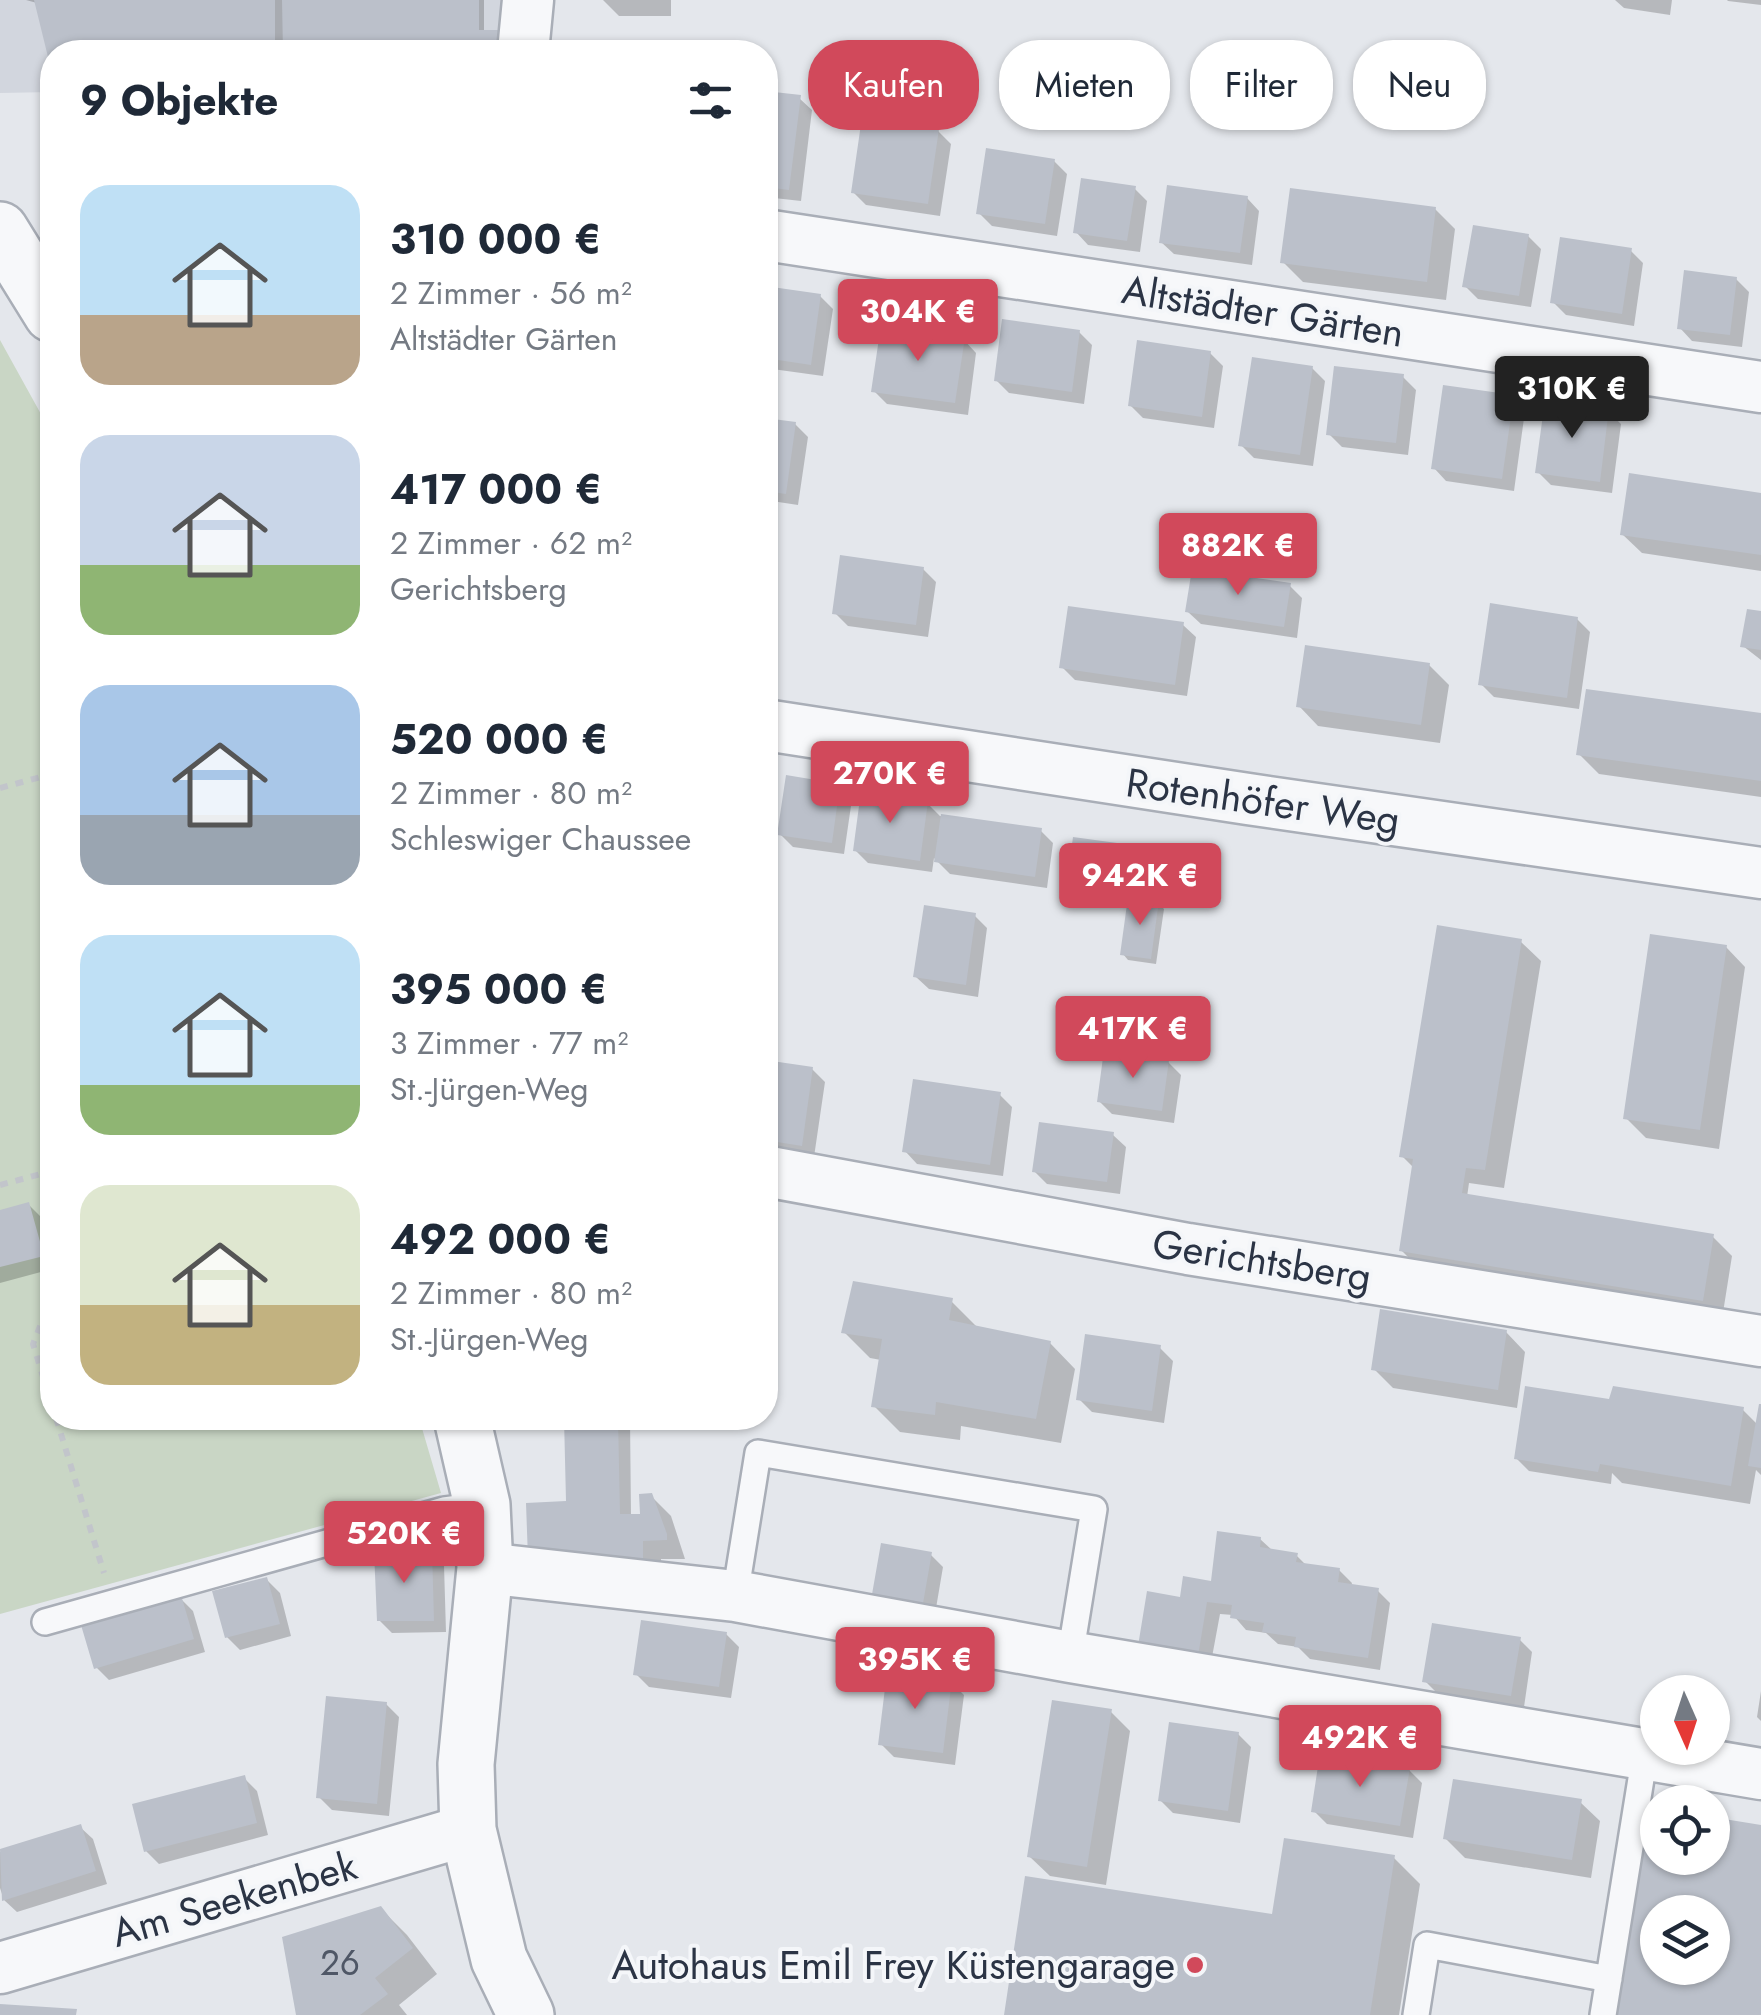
<!DOCTYPE html>
<html lang="de">
<head>
<meta charset="utf-8">
<style>
	:root { --surface:#fff; --page:#f2f2f3; --text:#1f2937; --muted:#747a83; --accent:#d1495b }
	body { margin:0; font-family:Jost,sans-serif; background:var(--page); color:var(--text); height:100vh; display:flex; flex-direction:column; font-size:38px; white-space:nowrap }
	* { box-sizing:border-box; margin:0 }
	p { font-size:32px; color:var(--muted) }
	.icon { flex:none; width:55px; height:55px; fill:none; stroke:currentColor; stroke-width:2; stroke-linecap:round; stroke-linejoin:round }
	.map { position:relative; flex:1; overflow:hidden }
	.drawer { position:absolute; left:40px; top:40px; width:738px; height:1390px; display:flex; flex-direction:column; background:var(--surface); border-radius:40px; box-shadow:0 2px 8px #0004 }
	.drawer>* { flex:none }
	.banner { position:absolute; left:808px; top:40px; width:802px; height:90px; display:flex; gap:20px }
	.needle { width:65px; rotate:177deg }
	.fabs { position:absolute; left:1640px; top:1675px; display:grid; gap:20px }
	.fabs a { display:grid; place-items:center; width:90px; height:90px; border-radius:50%; background:var(--surface); box-shadow:0 2px 8px #0004; font-size:50px }
	.price { position:absolute; translate:-50% -85px; padding:0 22px; border-radius:10px; background:var(--accent); color:#fff; font-size:32px; line-height:65px; filter:drop-shadow(0 2px 5px #0008) }
	.price::after { content:''; position:absolute; left:50%; top:60px; width:30px; height:22px; margin-left:-15px; background:inherit; clip-path:polygon(0 0,100% 0,50% 100%) }
	.price.current { background:#222; color:#fff }
	ul { padding:0; list-style:none }
	li { display:flex; align-items:center; gap:30px; height:250px; padding:0 40px }
	li span { display:grid; place-items:center; flex:none; width:280px; height:200px; border-radius:30px; color:#555 }
	li>.icon { margin-inline-start:auto }
	span .icon { width:120px; height:120px; fill:#fffc; stroke-width:1 }
	li b { font-size:42px }
	h2 { display:flex; justify-content:space-between; align-items:center; height:120px; padding:0 40px; font-size:42px }
	.pill { padding:0 35px; border-radius:40px; background:var(--surface); box-shadow:0 2px 8px #0004; font-size:35px; line-height:90px }
	.pill.current { background:var(--accent); color:#fff }
	.map>svg:first-child { display:block }
	.built { fill:#d2d6de }
	.green { fill:#c9d6c5 }
	.shadow { fill:#0003; fill-rule:evenodd }
	.building { fill:#bbc0ca; fill-rule:evenodd }
	.lines { fill:none; stroke-linecap:round; stroke-linejoin:round }
	.service-casing { stroke:#a9aeb7; stroke-width:30 }
	.minor-casing { stroke:#a9aeb7; stroke-width:55 }
	.tertiary-casing { stroke:#a9aeb7; stroke-width:60 }
	.path { stroke:#c2c5cb; stroke-width:6; stroke-dasharray:8 8; stroke-linecap:butt }
	.service { stroke:#f7f8fa; stroke-width:25 }
	.minor { stroke:#f7f8fa; stroke-width:50 }
	.tertiary { stroke:#f7f8fa; stroke-width:55 }
	.poi-dot { fill:#d1495b; stroke:#f4f6f9; stroke-width:4 }
	.labels { text-anchor:middle; stroke-width:8; stroke-linejoin:round; paint-order:stroke }
	.number-label { font-size:35px; fill:#4f5766 }
	.street-label { font-size:40px; fill:#2b3445; stroke:#f4f6f9 }
	.poi-label { font-size:40px; fill:#2b3445; stroke:#f4f6f9; text-anchor:end }
</style>
</head>
<body>
<div class="map">
<svg width="1761" height="2015" viewBox="0 0 1761 2015">
	<rect width="100%" height="100%" fill="#e4e7ec"/>
	<!-- built -->
	<path class="built" d="M0 0H509L504 52H52V92L0 93Z"/>
	<!-- green -->
	<path class="green" d="M0 340 52 434V1418H419L441 1493 0 1614Z"/>
	<!-- shadow -->
	<path class="shadow" d="M26 0H484V33L505 52H52V58L37 3Z
		M603 0H671V16H619Z
		M1615 0H1672L1670 15 1624 8Z
		M1727 0H1761V5L1728 1Z
		M765 94 799 98 812 110 801 201 765 197Z
		M938 131 951 144 940 216 866 205 853 192Z
		M1054 161 1067 174 1057 236 992 226 979 213Z
		M1134 188 1147 201 1140 252 1088 245 1076 232Z
		M1247 198 1259 211 1252 265 1174 254 1161 242Z
		M1435 209 1455 229 1446 300 1303 282 1283 262Z
		M1528 236 1541 249 1531 307 1478 299 1465 286Z
		M1630 250 1643 263 1634 326 1566 315 1553 302Z
		M1736 279 1749 292 1742 347 1692 341 1680 328Z
		M765 288 820 296 833 309 823 376 765 368Z
		M1079 332 1092 345 1084 404 1009 393 996 380Z
		M964 340 976 353 968 415 887 404 874 391Z
		M1210 353 1223 366 1214 428 1143 418 1130 405Z
		M1312 368 1325 381 1313 466 1254 458 1241 445Z
		M1403 377 1416 390 1408 455 1342 447 1329 434Z
		M1512 398 1525 411 1514 491 1446 481 1434 468Z
		M1608 411 1621 424 1612 493 1551 485 1538 472Z
		M765 420 795 424 808 437 798 505 765 500Z
		M1761 496V571L1642 553 1622 534Z
		M923 569 936 582 928 637 848 626 835 613Z
		M1289 585 1302 598 1297 638 1201 624 1188 612Z
		M765 613 770 618 765 647Z
		M1761 613V660L1743 646Z
		M1577 619 1590 632 1579 709 1494 697 1481 684Z
		M1183 625 1196 637 1187 696 1075 680 1062 667Z
		M1429 665 1449 685 1440 743 1318 726 1299 706Z
		M1761 716V797L1599 774 1579 754Z
		M839 786 852 799 844 854 793 847 780 834Z
		M927 803 940 816 1040 830 1053 843 1047 888 950 874 934 858 932 872 868 863 855 850Z
		M1138 848 1151 861 1145 901 1158 903 1164 909 1156 964 1128 960 1123 954 1130 900 1083 893 1070 880Z
		M974 915 987 928 978 997 929 989 916 977Z
		M1521 942 1541 961 1504 1188 1469 1183 1467 1197 1713 1237 1732 1256 1722 1319 1421 1270 1401 1250 1414 1168 1402 1156Z
		M1726 947 1745 967 1719 1149 1646 1138 1626 1118Z
		M765 1062 812 1069 825 1082 814 1157 765 1150Z
		M1168 1062 1181 1075 1174 1123 1112 1114 1099 1101Z
		M999 1094 1012 1107 1003 1176 917 1164 905 1151Z
		M1113 1135 1126 1147 1120 1194 1047 1184 1034 1171Z
		M29 1205 42 1218 52 1269 0 1283V1212Z
		M765 1226 773 1234 765 1300Z
		M951 1301 977 1327 1050 1343 1075 1369 1061 1443 961 1426 960 1440 900 1432 874 1406 881 1360 870 1358 844 1332Z
		M1506 1332 1525 1352 1517 1408 1393 1388 1374 1369Z
		M1160 1348 1173 1361 1164 1423 1092 1412 1079 1399Z
		M1608 1401 1743 1410 1758 1425 1761 1407V1475L1756 1470 1750 1504 1622 1483 1612 1473 1611 1484 1529 1471 1516 1458Z
		M567 1418H630L631 1517 642 1516 651 1496 671 1516 685 1559H661L662 1592 568 1500Z
		M1260 1539 1273 1551 1296 1555 1307 1566 1339 1570 1352 1583 1351 1587 1378 1591 1390 1603 1380 1670 1310 1659 1298 1647 1278 1644 1266 1633 1246 1630 1233 1615 1220 1614 1210 1668 1154 1658 1182 1600 1213 1584Z
		M431 1552 444 1565 446 1632 392 1633 379 1620Z
		M930 1554 943 1567 934 1620 887 1612Z
		M267 1580 280 1593 291 1636 240 1650 227 1637Z
		M180 1598 193 1611 205 1652 109 1680 96 1667Z
		M726 1634 739 1647 731 1698 649 1687 636 1674Z
		M1519 1639 1532 1652 1524 1707 1438 1694 1425 1681Z
		M951 1682 964 1695 955 1765 894 1757 881 1744Z
		M1761 1691V1721L1757 1717Z
		M386 1704 399 1717 389 1816 332 1810 319 1797Z
		M1110 1711 1130 1731 1106 1885 1050 1876 1030 1857Z
		M1238 1734 1251 1747 1240 1823 1173 1813 1160 1800Z
		M1409 1770 1422 1783 1413 1838 1327 1824 1314 1811Z
		M244 1778 257 1791 268 1835 159 1864 146 1851Z
		M1580 1802 1600 1821 1591 1878 1465 1858 1445 1838Z
		M80 1827 93 1839 107 1884 17 1912 4 1900 0 1888V1852Z
		M1761 1827V2015H1619L1658 1858H1712ZM1658 1912H1712V1968H1658Z
		M1394 1858 1420 1884 1399 2015H1006L1274 1917Z
		M381 1909 407 1935 437 1974 399 2005 407 2015H297Z"/>
	<!-- building -->
	<path class="building" d="M34 0H275V52H52V57H48Z
		M282 0H479V30H501V52H283Z
		M765 91 801 95 789 190 765 187Z
		M862 117 939 129 928 204 851 193Z
		M986 148 1055 159 1045 224 976 214Z
		M1081 178 1136 186 1127 241 1073 233Z
		M1167 185 1248 196 1240 253 1159 243Z
		M1290 188 1436 207 1427 282 1280 263Z
		M1473 225 1529 234 1519 296 1462 287Z
		M1560 237 1632 248 1622 314 1550 303Z
		M1684 270 1737 277 1730 335 1677 329Z
		M765 286 821 294 811 365 765 358Z
		M1002 319 1080 330 1072 392 994 381Z
		M881 325 965 337 955 403 871 392Z
		M1137 340 1211 351 1202 417 1128 406Z
		M1252 357 1313 366 1300 455 1238 446Z
		M1334 366 1404 374 1396 443 1326 435Z
		M1443 385 1514 395 1502 479 1431 469Z
		M1545 400 1609 408 1600 482 1535 473Z
		M765 418 796 422 786 494 765 491Z
		M1629 473 1761 493V555L1620 535Z
		M840 555 924 567 916 625 832 614Z
		M1192 569 1291 583 1284 627 1185 612Z
		M1490 603 1578 617 1567 698 1478 685Z
		M1068 606 1184 622 1175 685 1059 668Z
		M1747 609 1761 611V650L1740 647Z
		M1305 645 1430 663 1421 725 1296 707Z
		M1586 689 1761 713V781L1576 755Z
		M786 775 840 784 832 843 777 835Z
		M861 791 928 801 920 861 853 851Z
		M941 814 1042 828 1035 877 934 862Z
		M1073 837 1139 846 1133 890 1067 881Z
		M1128 897 1159 900 1151 959 1120 955Z
		M924 905 976 913 966 985 913 977Z
		M1437 925 1522 939 1485 1170 1466 1168 1462 1193 1714 1234 1703 1301 1399 1251 1413 1159 1399 1157Z
		M1650 934 1727 945 1700 1130 1623 1119Z
		M1104 1050 1169 1060 1162 1111 1097 1102Z
		M765 1060 813 1067 802 1146 765 1140Z
		M913 1079 1001 1092 990 1165 902 1152Z
		M1039 1122 1114 1132 1107 1182 1032 1172Z
		M29 1202 44 1256 0 1267V1210Z
		M853 1281 953 1298 949 1320 1051 1341 1036 1419 936 1402 935 1415 871 1407 882 1339 841 1333Z
		M1380 1309 1507 1330 1498 1390 1371 1370Z
		M1085 1334 1161 1345 1152 1411 1076 1400Z
		M1525 1386 1609 1399 1613 1386 1744 1407 1731 1486 1600 1464 1598 1472 1514 1459Z
		M1759 1404H1761V1468L1748 1466Z
		M564 1418H618L620 1514H640L639 1494 652 1493 667 1534V1540L643 1541V1574L528 1559 526 1503 566 1501Z
		M1217 1531 1261 1537 1260 1547 1298 1553 1296 1562 1340 1568 1338 1582 1379 1588 1368 1658 1294 1647 1296 1637 1262 1632 1264 1623 1230 1618 1232 1605 1207 1602 1198 1656 1138 1646 1147 1591 1180 1597 1183 1576 1211 1581Z
		M881 1543 932 1552 922 1609 871 1600Z
		M432 1550 434 1621H377L374 1551Z
		M267 1577 280 1624 225 1638 212 1591Z
		M181 1595 194 1639 94 1669 81 1625Z
		M641 1620 727 1632 719 1687 633 1675Z
		M1432 1623 1521 1637 1511 1696 1422 1682Z
		M887 1672 952 1679 943 1753 878 1745Z
		M326 1696 387 1702 377 1804 316 1798Z
		M1052 1700 1112 1709 1087 1867 1027 1857Z
		M1169 1722 1239 1732 1228 1811 1158 1801Z
		M1320 1753 1410 1768 1400 1826 1311 1812Z
		M245 1775 257 1823 144 1852 132 1804Z
		M1453 1779 1582 1799 1572 1860 1443 1839Z
		M1650 1807 1658 1808V1858H1712V1817L1761 1825V2015H1617ZM1658 1912H1712V1968H1658Z
		M81 1824 96 1871 2 1901 0 1849Z
		M1284 1838 1395 1855 1370 2015H1004L1025 1876 1272 1914Z
		M381 1906 413 1948 375 1978 388 1994 360 2015H296L282 1937Z
		M0 2004 77 2009 76 2015H0Z"/>
	<g class="lines">
		<defs>
			<path id="service" d="M735 1596 758 1453 1094 1509 1070 1657
				M45 1622 444 1510 482 1505
				M1416 2015 1427 1945 1609 1979
				M1603 2015 1645 1754"/>
			<path id="minor" d="M523 52 528 0
				M765 235 1761 387
				M765 725 1248 799 1761 873
				M765 1171 1188 1249 1761 1341
				M485 1568 735 1596 1070 1657 1761 1774
				M0 1968 468 1830"/>
			<path id="tertiary" d="M0 230 52 314
				M462 1418 482 1505 485 1568 466 1764 468 1830 499 1959 526 2015"/>
		</defs>
		<!-- service casing -->
		<use href="#service" class="service-casing"/>
		<!-- minor casing -->
		<use href="#minor" class="minor-casing"/>
		<!-- tertiary casing -->
		<use href="#tertiary" class="tertiary-casing"/>
		<!-- path -->
		<path class="path" d="M0 788 52 774
			M43 1173 52 1212
			M0 1185 52 1171
			M52 1296 33 1344 52 1406
			M56 1418 104 1573"/>
		<!-- service -->
		<use href="#service" class="service"/>
		<!-- minor -->
		<use href="#minor" class="minor"/>
		<!-- tertiary -->
		<use href="#tertiary" class="tertiary"/>
	</g>
	<!-- markers -->
	<circle class="poi-dot" cx="1195" cy="1965" r="10"/>
	<g class="labels">
		<!-- number labels -->
		<g class="number-label">
			<text x="340" y="1975">26</text>
		</g>
		<!-- street labels -->
		<g class="street-label">
			<text transform="translate(1263 311) rotate(9)" y="14">Altstädter Gärten</text>
			<text transform="translate(1263 801) rotate(8)" y="14">Rotenhöfer Weg</text>
			<text transform="translate(1262 1260) rotate(9)" y="14">Gerichtsberg</text>
			<text transform="translate(234 1899) rotate(-16)" y="14">Am Seekenbek</text>
		</g>
		<!-- poi labels -->
		<g class="poi-label">
			<text x="1175" y="1979">Autohaus Emil Frey Küstengarage</text>
		</g>
	</g>
</svg>
<div class="fabs">
<a><svg class="needle" viewBox="-14 -14 28 28"><path d="M0-13l5 13h-10z" fill="#e53935"/><path d="M0 13l5-13h-10z" fill="#747a83"/></svg></a>
<a><svg class="icon" aria-label="locate" viewBox="0 0 24 24"><circle cx="12" cy="12" r="6"/><path d="M12 2v4M12 18v4M2 12h4M18 12h4"/></svg></a>
<a><svg class="icon" aria-label="layers" viewBox="0 0 24 24"><path d="M12 4l9 5-9 5-9-5zM3 14l9 5 9-5"/></svg></a>
</div>
<b class="price" style="left:918px;top:364px">304K €</b>
<b class="price current" style="left:1572px;top:441px">310K €</b>
<b class="price" style="left:1238px;top:598px">882K €</b>
<b class="price" style="left:890px;top:826px">270K €</b>
<b class="price" style="left:1140px;top:928px">942K €</b>
<b class="price" style="left:1133px;top:1081px">417K €</b>
<b class="price" style="left:404px;top:1586px">520K €</b>
<b class="price" style="left:915px;top:1712px">395K €</b>
<b class="price" style="left:1360px;top:1790px">492K €</b>
<div class="banner">
<a class="pill current">Kaufen</a>
<a class="pill">Mieten</a>
<a class="pill">Filter</a>
<a class="pill">Neu</a>
</div>
<section class="drawer">
<h2>9 Objekte<svg class="icon" aria-label="filters" viewBox="0 0 24 24"><path d="M4 7h16M4 17h16"/><circle cx="9" cy="7" r="2"/><circle cx="15" cy="17" r="2"/></svg></h2>
<ul>
<li><span style="background:linear-gradient(#bfe0f5 65%,#b9a48a 0)"><svg class="icon" aria-label="home" viewBox="0 0 24 24"><path d="M3 11l9-7 9 7M6 9v11h12V9"/></svg></span><div><b>310 000 €</b><p>2 Zimmer · 56 m²</p><p>Altstädter Gärten</p></div></li>
<li><span style="background:linear-gradient(#c9d6e8 65%,#8fb573 0)"><svg class="icon" aria-label="home" viewBox="0 0 24 24"><path d="M3 11l9-7 9 7M6 9v11h12V9"/></svg></span><div><b>417 000 €</b><p>2 Zimmer · 62 m²</p><p>Gerichtsberg</p></div></li>
<li><span style="background:linear-gradient(#a9c7e8 65%,#9aa5b1 0)"><svg class="icon" aria-label="home" viewBox="0 0 24 24"><path d="M3 11l9-7 9 7M6 9v11h12V9"/></svg></span><div><b>520 000 €</b><p>2 Zimmer · 80 m²</p><p>Schleswiger Chaussee</p></div></li>
<li><span style="background:linear-gradient(#bfe0f5 75%,#8fb573 0)"><svg class="icon" aria-label="home" viewBox="0 0 24 24"><path d="M3 11l9-7 9 7M6 9v11h12V9"/></svg></span><div><b>395 000 €</b><p>3 Zimmer · 77 m²</p><p>St.-Jürgen-Weg</p></div></li>
<li><span style="background:linear-gradient(#dfe7d0 60%,#c2b280 0)"><svg class="icon" aria-label="home" viewBox="0 0 24 24"><path d="M3 11l9-7 9 7M6 9v11h12V9"/></svg></span><div><b>492 000 €</b><p>2 Zimmer · 80 m²</p><p>St.-Jürgen-Weg</p></div></li>
</ul>
</section>
</div>
</body>
</html>
